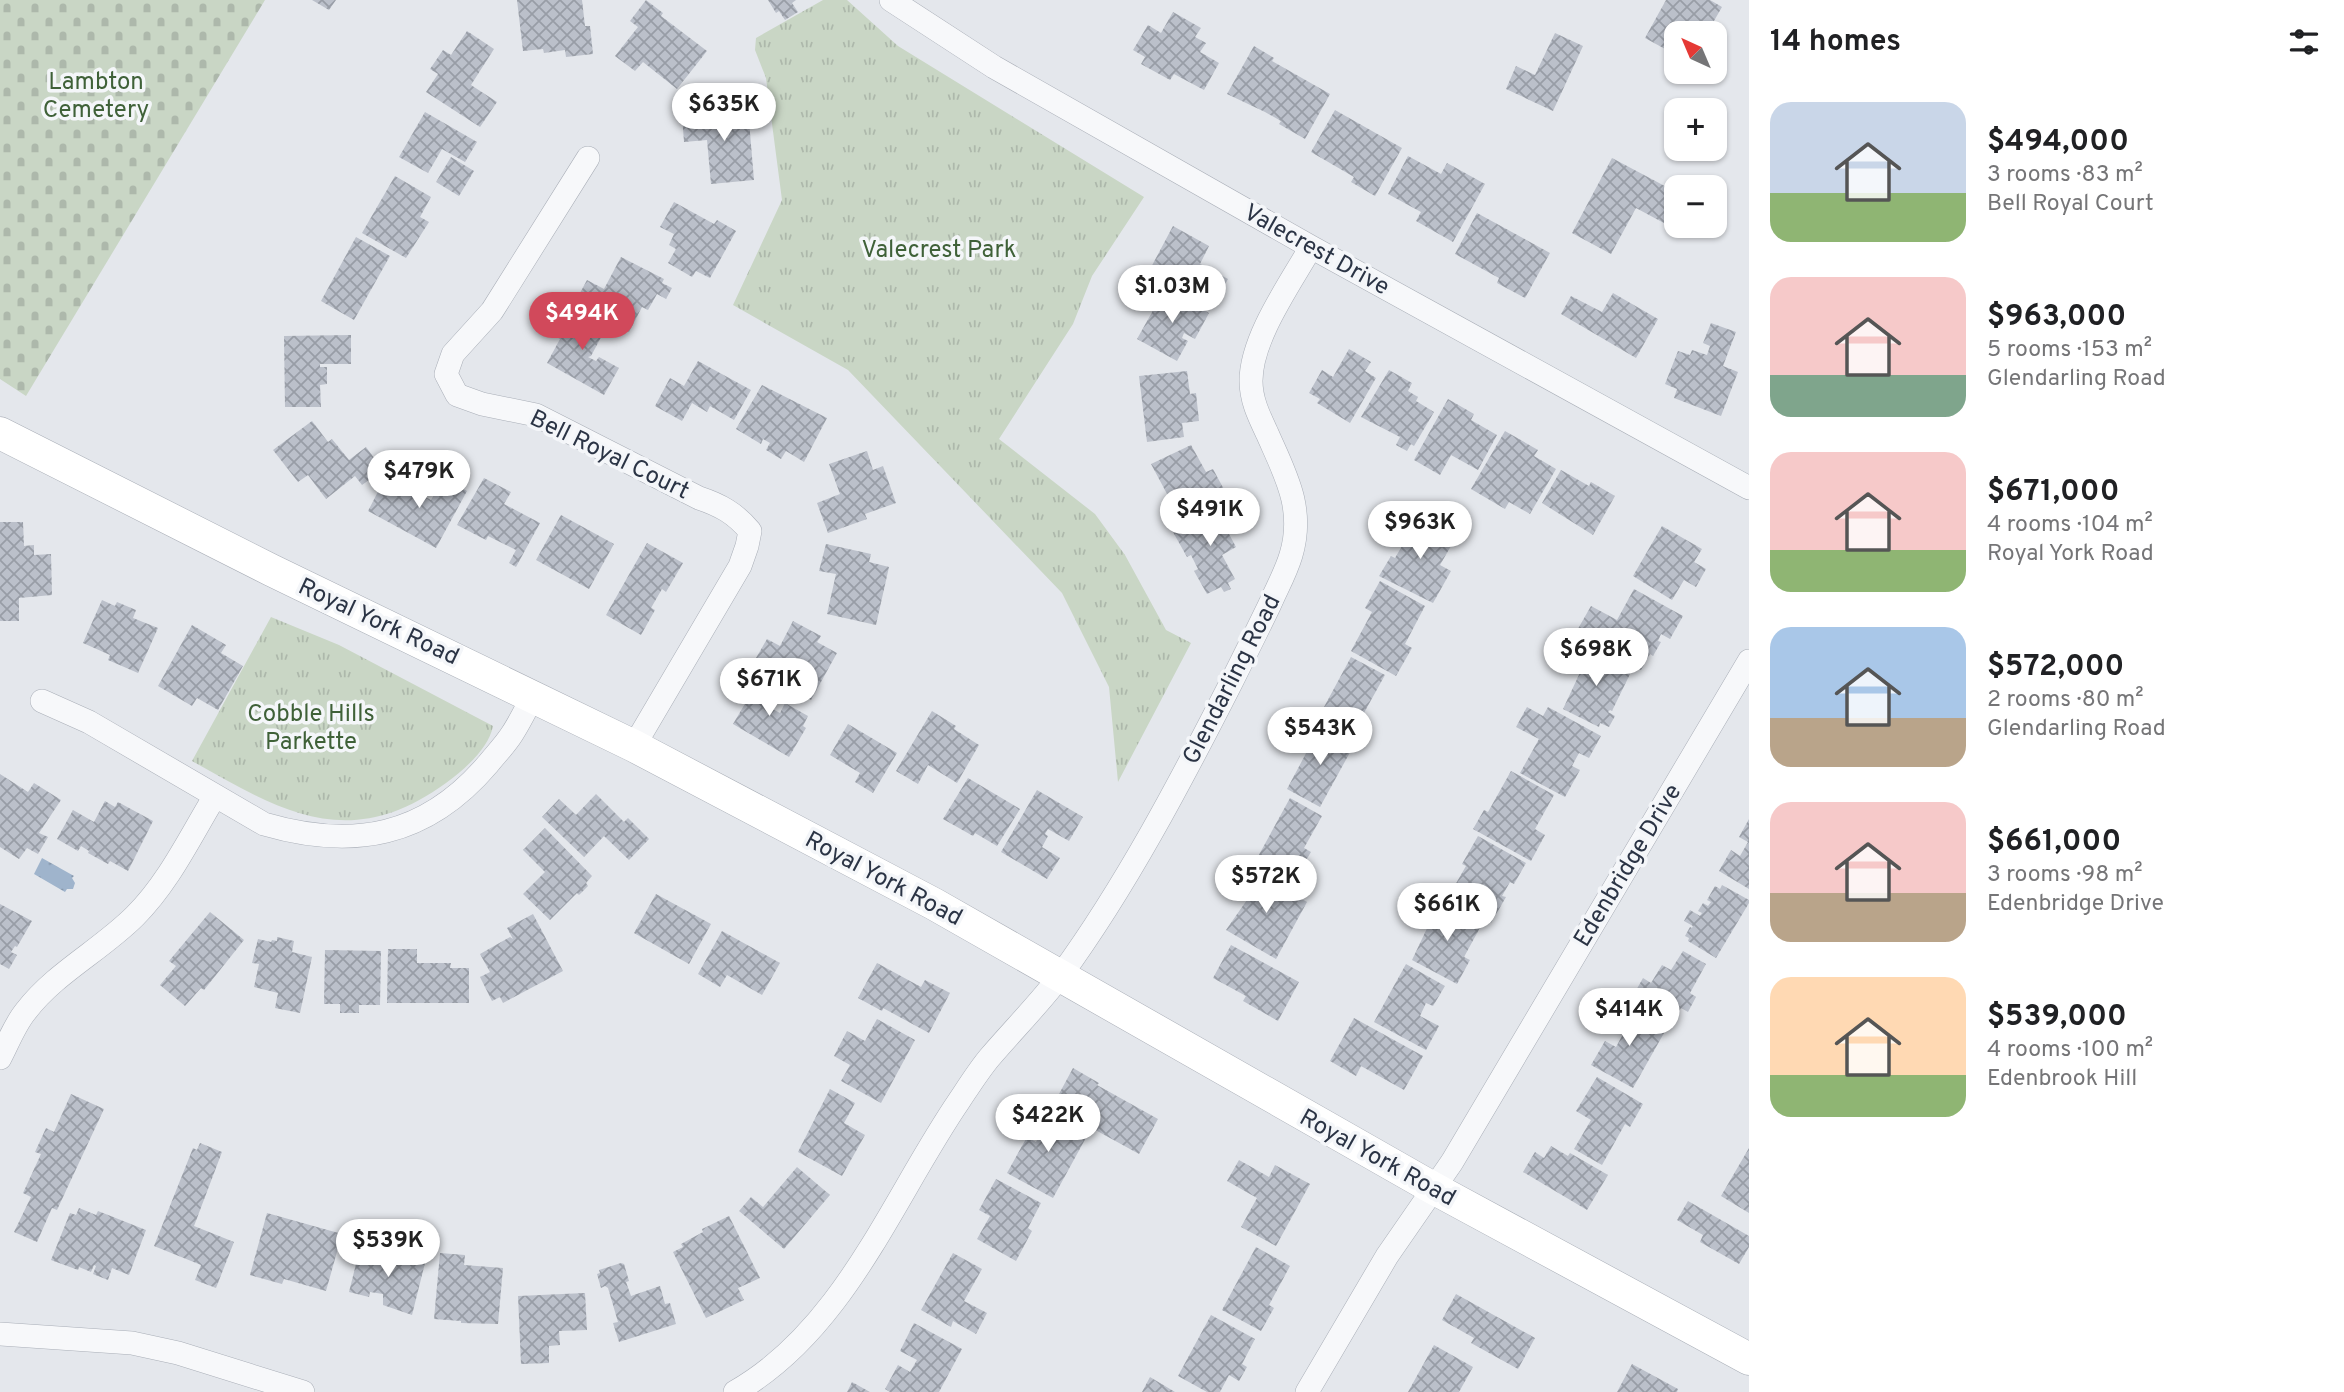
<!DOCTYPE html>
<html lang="en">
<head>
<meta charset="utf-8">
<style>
	:root { --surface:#fff; --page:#f6f6f6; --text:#202124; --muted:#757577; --accent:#d1495b }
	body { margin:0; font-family:Overpass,sans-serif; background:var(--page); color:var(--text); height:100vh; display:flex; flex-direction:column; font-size:26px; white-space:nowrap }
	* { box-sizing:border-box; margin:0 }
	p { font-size:23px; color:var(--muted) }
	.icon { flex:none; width:38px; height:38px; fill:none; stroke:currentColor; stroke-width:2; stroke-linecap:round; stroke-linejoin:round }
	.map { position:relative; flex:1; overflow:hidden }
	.drawer { display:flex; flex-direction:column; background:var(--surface); width:595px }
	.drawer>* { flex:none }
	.needle { width:46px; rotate:316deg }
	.fabs { position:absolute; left:1664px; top:21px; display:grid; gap:14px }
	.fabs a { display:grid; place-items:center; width:63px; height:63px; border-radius:14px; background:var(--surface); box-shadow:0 2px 5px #0004; font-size:35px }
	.price { position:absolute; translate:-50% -60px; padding:0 16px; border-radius:24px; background:#fff; color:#222; font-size:23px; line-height:46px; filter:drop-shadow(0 2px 4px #0008) }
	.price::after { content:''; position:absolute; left:50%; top:42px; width:21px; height:16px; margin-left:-10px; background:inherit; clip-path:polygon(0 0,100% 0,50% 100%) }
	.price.selected { background:var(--accent); color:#fff }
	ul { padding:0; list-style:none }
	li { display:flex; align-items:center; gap:21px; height:175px; padding:0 21px }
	li span { display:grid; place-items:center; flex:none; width:196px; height:140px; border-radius:21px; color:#555 }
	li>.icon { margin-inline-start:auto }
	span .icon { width:84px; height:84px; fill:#fffc; stroke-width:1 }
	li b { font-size:30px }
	h2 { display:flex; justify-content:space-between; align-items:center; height:84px; padding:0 21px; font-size:30px }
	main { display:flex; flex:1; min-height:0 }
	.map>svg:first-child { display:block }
	.grass { fill:url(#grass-tufts) }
	.cemetery { fill:url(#cemetery-stones) }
	.water { fill:url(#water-ripples) }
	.building { fill:url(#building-cross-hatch) }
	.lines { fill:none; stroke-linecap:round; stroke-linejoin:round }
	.street-casing { stroke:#a9aeb7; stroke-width:24 }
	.secondary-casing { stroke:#a9aeb7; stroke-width:33 }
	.street { stroke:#f7f8fa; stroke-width:23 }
	.secondary { stroke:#fff; stroke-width:32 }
	.labels { text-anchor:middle; stroke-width:7; stroke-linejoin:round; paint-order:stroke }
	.park-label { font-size:24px; fill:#3f6138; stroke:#f4f6f9 }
	.street-label { font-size:24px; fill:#2b3445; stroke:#f4f6f9 }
</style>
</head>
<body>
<main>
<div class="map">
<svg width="1749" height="1392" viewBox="0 0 1749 1392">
	<defs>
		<pattern id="grass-tufts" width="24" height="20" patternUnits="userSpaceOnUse" patternTransform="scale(1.75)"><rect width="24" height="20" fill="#c9d6c5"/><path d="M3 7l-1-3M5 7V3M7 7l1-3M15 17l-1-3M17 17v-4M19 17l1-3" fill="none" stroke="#adb8ab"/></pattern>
		<pattern id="cemetery-stones" width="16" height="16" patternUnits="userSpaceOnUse" patternTransform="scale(1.75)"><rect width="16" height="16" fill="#c9d6c5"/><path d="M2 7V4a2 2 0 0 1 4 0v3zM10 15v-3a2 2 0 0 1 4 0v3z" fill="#adb8ab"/></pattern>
		<pattern id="water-ripples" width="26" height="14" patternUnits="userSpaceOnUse" patternTransform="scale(1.75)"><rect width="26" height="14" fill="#9fb4cc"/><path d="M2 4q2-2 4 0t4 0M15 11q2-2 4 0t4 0" fill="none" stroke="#8293a7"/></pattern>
		<pattern id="building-cross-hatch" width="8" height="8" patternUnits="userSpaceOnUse" patternTransform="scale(1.75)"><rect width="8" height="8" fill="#bbc0ca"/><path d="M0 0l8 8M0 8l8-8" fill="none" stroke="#989da6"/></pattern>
	</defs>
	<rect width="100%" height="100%" fill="#e4e7ec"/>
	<!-- grass -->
	<path class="grass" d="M823 0H847L898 46 1144 197 1092 276 1073 324 999 439 1095 514 1125 555 1166 630 1191 643 1118 782 1109 687 1062 593 848 370 733 305 782 200 766 78 755 50 756 38Z
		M271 617 339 645 493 726C489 748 464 770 446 783 350 853 282 812 192 761Z"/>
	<!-- cemetery -->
	<path class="cemetery" d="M0 0H265L26 396 0 379Z"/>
	<!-- water -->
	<path class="water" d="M42 858 74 876 72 878 75 883 73 889H67L65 892 34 874Z"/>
	<!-- building -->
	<path class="building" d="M312 0H336L329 10Z
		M517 0H582L585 26H590L593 54 566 57 565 50 544 53 543 49 523 51Z
		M646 0 663 13 661 16 707 51 677 89 643 62 635 71 615 56 638 27 630 21Z
		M768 0H796L792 3 798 12 785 20 779 11 776 13Z
		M1666 0H1710L1722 7 1707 33H1676V55L1645 38Z
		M1173 12 1201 28 1195 37 1206 43 1200 52 1219 63 1204 90 1174 74 1170 80 1141 64 1145 57 1133 50 1148 25 1161 33Z
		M467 31 494 49 471 85 497 102 480 127 426 92 438 74 430 69 443 50 451 55Z
		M1555 33 1583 46 1553 111 1506 89 1516 66 1535 75Z
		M1254 46 1274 58 1272 61 1330 94 1305 139 1279 124 1281 121 1265 112 1227 94Z
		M748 109 754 180 711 184 707 140 684 142 682 115Z
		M1335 110 1402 148 1375 196 1351 182 1354 177 1311 152Z
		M425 112 477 142 465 162 442 149 428 173 399 157Z
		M1408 156 1441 174 1447 163 1485 184 1453 242 1416 221 1421 212 1388 194Z
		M451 157 474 171 459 196 436 182Z
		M1612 158 1676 192V226H1694L1688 236 1636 208 1611 254 1572 233Z
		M395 176 431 197 420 217 429 222 406 258 362 233Z
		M674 202 714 224 717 220 736 231 710 278 696 271 692 277 668 263 676 249 669 245 674 234 660 227Z
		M1477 213 1550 253 1525 298 1497 283 1499 278 1455 254Z
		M1173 226 1209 246 1200 264 1228 279 1212 308 1148 273Z
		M356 237 390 256 354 320 321 301Z
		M621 257 664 279 662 283 672 288 666 299 657 294 648 310 642 307 629 332 574 304 587 280 604 289Z
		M1165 289 1209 313 1195 339 1184 333 1182 338 1188 341 1177 361 1137 339Z
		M1613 293 1658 319 1636 358 1561 314 1571 296 1602 312Z
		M568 310 572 312 573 310 606 328 591 356 588 357 596 361 599 357 619 368 604 395 547 363 560 339 554 335Z
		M1711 323 1736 332 1723 366 1738 372 1721 416 1674 398 1677 389 1665 384 1678 351 1690 355 1692 350 1707 355 1710 346 1703 343Z
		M351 335V364H320V367H327V384L320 385 321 407H285L284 336Z
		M1349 349 1371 362 1365 371 1376 378 1350 423 1317 403 1320 399 1309 393 1322 370 1333 377Z
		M698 361 751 390 734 420 710 406 707 412 692 403 682 421 655 406 670 378 684 386Z
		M1389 370 1412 383 1408 391 1418 397 1416 401 1434 412 1414 446 1411 444 1407 451 1396 445 1400 437 1361 417Z
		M1187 371 1190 394 1196 393 1199 421 1182 423 1184 437 1147 442 1139 376Z
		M762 385 827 418 804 462 786 451 781 459 766 450 770 443 763 439 761 444 736 429Z
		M1448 399 1474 414 1471 420 1497 435 1478 470 1451 455 1440 475 1414 460Z
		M312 421 328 442 332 439 349 460 366 447 383 470 362 485 355 476 326 499 308 475 298 482 273 450Z
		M1505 431 1538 450 1534 456 1556 469 1530 514 1509 502 1505 509 1471 489Z
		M1191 445 1206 472 1213 469 1227 495 1181 520 1151 464Z
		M867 451 873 470 883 466 896 503 865 514 867 519 828 533 817 503 840 494 829 464Z
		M1561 470 1589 486 1591 482 1615 496 1593 535 1542 503Z
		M443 478 467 491 436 548 368 511 383 482 404 493 407 487 431 500Z
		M484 478 511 492 504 504 540 523 516 567 509 563 516 550 488 536 486 540 457 525Z
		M1225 505 1238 529 1229 534 1236 547 1222 555 1235 579 1228 583 1231 589 1224 592 1221 587 1207 594 1194 571 1198 569 1191 555 1187 557 1173 532Z
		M561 515 614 544 589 589 536 560Z
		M1411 518 1455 539 1440 565 1451 571 1433 603 1379 576 1391 556 1395 558 1406 539 1401 537Z
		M0 522H23L24 546 34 545V555L51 554 52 595 19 598V621H0Z
		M1662 526 1702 549 1694 562 1706 569 1696 587 1684 580 1672 600 1633 576Z
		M647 543 683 563 666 592 662 589 651 608 655 610 641 635 606 615Z
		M826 544 871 554 869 562 889 567 876 625 827 614 836 574 819 571Z
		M1380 581 1425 606 1405 644 1412 648 1396 676 1351 651 1372 612 1365 608Z
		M1634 589 1683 616 1670 639 1661 634 1658 641 1661 642 1653 656 1650 654 1641 670 1575 634 1591 606 1617 620Z
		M102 600 115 606 117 602 136 610 133 618 158 628 138 673 108 660 110 655 83 643Z
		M793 621 821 636 817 642 837 653 811 700 784 685 787 681 753 663 767 639 780 646Z
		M192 625 226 645 221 653 243 666 218 710 197 698 192 706 158 686Z
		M1574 642 1631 672 1612 711 1610 710 1608 712 1615 716 1609 727 1600 723 1599 727 1563 709 1584 664 1582 663 1584 660 1569 652Z
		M1351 657 1385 675 1350 738 1317 720Z
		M749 675 774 690 765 705 780 713 785 703 808 716 803 726 806 728 789 757 733 724 746 702 737 696Z
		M1527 707 1543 716 1548 707 1601 736 1589 758 1579 753 1572 766 1580 770 1565 797 1520 773 1539 739 1516 727Z
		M932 711 956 726 954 729 979 745 957 783 928 765 918 784 896 771Z
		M848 724 897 753 873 793 855 782 860 773 830 755Z
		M1320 727 1354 745 1320 807 1287 789Z
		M1511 771 1554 795 1535 829 1545 835 1531 861 1473 829 1484 810 1488 812Z
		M0 774 28 792 34 783 61 800 39 833 48 837 38 854 27 848 19 859 0 847Z
		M968 778 1020 809 997 846 975 833 973 836 943 819Z
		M1037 790 1083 817 1069 841 1048 829 1045 834 1048 836 1042 847 1060 858 1047 879 1001 852Z
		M596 794 624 822 628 818 649 839 629 860 604 836 584 857 542 817 559 799 576 815Z
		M1290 798 1322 816 1304 848 1311 852 1302 867 1296 864 1287 880 1255 862Z
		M105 801 115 807 118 802 153 821 128 871 110 861 108 864 88 853 89 851 81 846 78 851 57 839 73 810 94 822Z
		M1749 819V889L1719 871 1731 850 1740 856 1748 842 1739 837Z
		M545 828 592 876 586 883 588 886 579 895 577 893 550 920 523 894 545 872 523 850Z
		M1478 836 1526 863 1514 884 1510 882 1502 896 1506 897 1491 923 1447 899 1466 866 1462 864Z
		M1252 871 1307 902 1276 959 1226 930 1249 897 1240 892Z
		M1722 885 1749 900V903L1716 958 1688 941 1689 938 1685 936 1690 927 1692 928 1693 926 1684 921 1690 910 1700 916 1702 913 1698 911 1703 903 1708 906 1711 902 1707 900 1715 886 1720 889Z
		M656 894 711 924 689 964 634 933Z
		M1440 901 1482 924 1464 957 1470 960 1457 984 1412 960Z
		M0 904 32 921 17 947 15 946 11 952 17 955 9 969 0 964Z
		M210 912 244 940 204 990 201 988 185 1006 160 985 176 966 169 961Z
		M533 914 563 971 503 1003 500 997 492 1001 480 977 490 972 480 954 510 937 513 939 507 928Z
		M722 931 780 963 762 995 727 975 720 987 698 974Z
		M277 937 294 941 292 952 312 957 300 1013 275 1008 278 993 254 987 259 964 252 963 258 939 271 942 272 940 277 941Z
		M1231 945 1299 982 1278 1021 1243 1001 1246 996 1213 978Z
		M388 949H417V963H451L450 968H469V1003H387Z
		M325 950 381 951 380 1005H359V1013H340V1004H324Z
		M1683 951 1706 964 1690 993 1696 997 1688 1012 1681 1008 1671 1024 1630 1001 1643 978 1651 983 1662 965 1671 970Z
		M877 963 921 987 925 980 950 993 929 1033 883 1008 882 1011 858 998Z
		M1406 964 1445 986 1433 1006 1426 1003 1420 1016 1439 1026 1426 1050 1374 1022Z
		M1624 1006 1644 1017 1642 1020 1664 1033 1633 1088 1591 1065 1605 1041 1616 1047 1623 1034 1611 1028Z
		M1354 1018 1423 1056 1404 1090 1361 1066 1356 1076 1330 1061Z
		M877 1019 915 1040 881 1103 841 1081 850 1065 834 1056 847 1031 865 1041Z
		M1073 1068 1099 1083 1097 1085 1158 1119 1139 1154 1070 1116 1077 1103 1059 1094Z
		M1597 1077 1643 1104 1630 1127 1625 1124 1602 1165 1574 1149 1591 1120 1576 1111Z
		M830 1089 855 1103 844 1123 865 1135 842 1176 798 1152Z
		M71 1094 104 1109 57 1210 52 1208 37 1242 14 1232 31 1197 23 1193 41 1154 35 1152 46 1128 54 1132Z
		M1042 1109 1088 1134 1053 1198 1007 1173 1027 1137 1036 1142 1038 1138 1028 1133Z
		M200 1143 222 1152 194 1226 234 1242 216 1288 195 1280 201 1265 154 1246 193 1148 197 1150Z
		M1551 1146 1568 1156 1570 1153 1608 1175 1587 1210 1523 1172 1535 1152 1544 1158Z
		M1749 1148V1213L1721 1196Z
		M1239 1160 1269 1177 1275 1165 1310 1184 1276 1246 1241 1227 1257 1198 1227 1181Z
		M797 1167 830 1195 784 1249 739 1211 751 1197 763 1207Z
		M996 1179 1041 1203 1028 1228 1032 1231 1016 1261 977 1239 990 1216 979 1210Z
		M1688 1201 1749 1236V1247L1739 1264 1700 1242 1703 1235 1677 1220Z
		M79 1208 96 1215 98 1211 146 1230 129 1275 112 1268 108 1280 93 1274 96 1266 94 1265 91 1272 79 1267 78 1270 51 1260 70 1213 76 1215Z
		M267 1213 342 1234 326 1291 284 1279 282 1284 250 1275Z
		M729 1216 760 1278 738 1288 744 1300 706 1318 673 1252 683 1247 681 1244 703 1232 702 1229Z
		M1256 1247 1290 1266 1269 1305 1274 1308 1261 1331 1222 1310Z
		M360 1248 425 1263 412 1315 383 1305V1294L370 1292 369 1297 349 1292Z
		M440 1253 465 1255 464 1265 503 1268 498 1324 461 1323V1321L434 1319Z
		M953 1253 982 1269 964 1301 987 1313 976 1334 953 1321 951 1327 921 1310Z
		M621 1263 624 1264 629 1281 626 1282 631 1296 660 1286 665 1304 670 1303 676 1324 619 1342 613 1323 618 1322 608 1288 605 1286 601 1288 597 1274 600 1273 599 1270Z
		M585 1293 587 1330 559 1331 560 1345 549 1346V1363L521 1364 518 1296Z
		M1456 1294 1535 1338 1518 1369 1471 1343 1474 1338 1442 1320Z
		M1211 1315 1255 1339 1242 1364 1247 1367 1239 1381 1229 1375 1220 1392H1207L1178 1376Z
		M914 1323 962 1349 939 1392H890L885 1389 898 1365 910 1372 917 1360 900 1351Z
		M1434 1345 1473 1367 1459 1392H1408Z
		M1632 1364 1678 1389 1677 1392H1617Z
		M1150 1377 1175 1392H1142Z
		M852 1382 870 1392H847Z"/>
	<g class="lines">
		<defs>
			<path id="street" d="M891 0 994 67 1311 247 1749 488
				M588 158 492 311 453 354 446 374 457 395 482 404 536 415 699 498C720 505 735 513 750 531L747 546 740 566 634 746
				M42 701 89 722 264 824C353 850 426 837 488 764 496 754 505 745 512 734 520 722 526 709 533 696
				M0 1058C8 1043 15 1024 26 1011 55 973 101 950 135 916 169 882 190 837 215 796
				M0 1334 132 1343 178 1353 303 1392
				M735 1392C844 1330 892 1199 959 1101 969 1086 979 1070 990 1057 1014 1029 1039 1004 1061 975 1126 886 1181 781 1231 683 1244 657 1257 631 1270 604 1277 588 1286 572 1291 555 1305 508 1285 474 1267 433 1259 416 1251 400 1251 381 1251 338 1290 284 1311 247
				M1307 1392 1387 1256 1452 1162 1749 661"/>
			<path id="secondary" d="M0 433 271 570 634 746 934 904 1433 1188 1749 1359"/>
		</defs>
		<!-- street casing -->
		<use href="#street" class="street-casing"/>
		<!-- secondary casing -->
		<use href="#secondary" class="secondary-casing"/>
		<!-- street -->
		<use href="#street" class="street"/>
		<!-- secondary -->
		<use href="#secondary" class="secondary"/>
	</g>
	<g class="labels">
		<!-- park labels -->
		<g class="park-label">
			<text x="96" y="89">Lambton<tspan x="96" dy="28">Cemetery</tspan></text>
			<text x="939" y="257">Valecrest Park</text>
			<text x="311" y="721">Cobble Hills<tspan x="311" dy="28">Parkette</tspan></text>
		</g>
		<!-- street labels -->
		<g class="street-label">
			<text transform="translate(1317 249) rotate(29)" y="8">Valecrest Drive</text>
			<text transform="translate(610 454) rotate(26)" y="8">Bell Royal Court</text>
			<text transform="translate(379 621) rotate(25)" y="8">Royal York Road</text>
			<text transform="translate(1231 679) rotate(-63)" y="8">Glendarling Road</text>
			<text transform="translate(1627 865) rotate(-59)" y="8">Edenbridge Drive</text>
			<text transform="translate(884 878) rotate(28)" y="8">Royal York Road</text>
			<text transform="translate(1378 1157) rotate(29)" y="8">Royal York Road</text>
		</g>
	</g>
</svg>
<div class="fabs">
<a><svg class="needle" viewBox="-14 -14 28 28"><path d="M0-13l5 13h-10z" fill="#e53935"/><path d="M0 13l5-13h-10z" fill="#757577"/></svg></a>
<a>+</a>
<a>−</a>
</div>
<b class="price" style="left:724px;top:143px">$635K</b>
<b class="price" style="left:1172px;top:325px">$1.03M</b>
<b class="price selected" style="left:582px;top:352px">$494K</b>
<b class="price" style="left:419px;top:510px">$479K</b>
<b class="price" style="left:1210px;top:548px">$491K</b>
<b class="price" style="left:1420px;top:561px">$963K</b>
<b class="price" style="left:1596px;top:688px">$698K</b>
<b class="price" style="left:769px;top:718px">$671K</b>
<b class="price" style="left:1320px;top:767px">$543K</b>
<b class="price" style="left:1266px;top:915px">$572K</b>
<b class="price" style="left:1447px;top:943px">$661K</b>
<b class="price" style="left:1629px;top:1048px">$414K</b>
<b class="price" style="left:1048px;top:1154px">$422K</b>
<b class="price" style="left:388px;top:1279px">$539K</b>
</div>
<section class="drawer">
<h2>14 homes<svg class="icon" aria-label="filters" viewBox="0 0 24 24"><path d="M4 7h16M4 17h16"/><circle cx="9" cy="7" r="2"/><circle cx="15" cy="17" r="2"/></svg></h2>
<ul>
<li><span style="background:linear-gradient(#c9d6e8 65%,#8fb573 0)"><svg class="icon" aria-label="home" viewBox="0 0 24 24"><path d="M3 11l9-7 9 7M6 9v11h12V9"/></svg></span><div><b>$494,000</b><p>3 rooms · 83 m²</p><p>Bell Royal Court</p></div></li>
<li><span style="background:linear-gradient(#f6c9c9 70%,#7fa58c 0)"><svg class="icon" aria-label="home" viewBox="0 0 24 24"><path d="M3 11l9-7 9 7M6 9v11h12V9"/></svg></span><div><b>$963,000</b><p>5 rooms · 153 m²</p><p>Glendarling Road</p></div></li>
<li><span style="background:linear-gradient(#f6c9c9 70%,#8fb573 0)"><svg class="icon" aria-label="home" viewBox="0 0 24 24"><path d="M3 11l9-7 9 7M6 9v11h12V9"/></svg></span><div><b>$671,000</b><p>4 rooms · 104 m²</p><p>Royal York Road</p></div></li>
<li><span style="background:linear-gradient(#a9c7e8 65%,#b9a48a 0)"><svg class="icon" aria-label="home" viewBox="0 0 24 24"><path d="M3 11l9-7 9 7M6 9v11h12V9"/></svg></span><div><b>$572,000</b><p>2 rooms · 80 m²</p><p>Glendarling Road</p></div></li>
<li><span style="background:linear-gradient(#f6c9c9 65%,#b9a48a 0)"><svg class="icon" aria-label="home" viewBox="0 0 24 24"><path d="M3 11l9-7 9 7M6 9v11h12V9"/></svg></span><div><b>$661,000</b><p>3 rooms · 98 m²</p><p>Edenbridge Drive</p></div></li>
<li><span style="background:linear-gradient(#ffd9b3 70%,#8fb573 0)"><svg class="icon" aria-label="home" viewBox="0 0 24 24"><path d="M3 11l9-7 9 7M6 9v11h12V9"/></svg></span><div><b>$539,000</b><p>4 rooms · 100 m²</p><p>Edenbrook Hill</p></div></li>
</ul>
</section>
</main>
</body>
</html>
